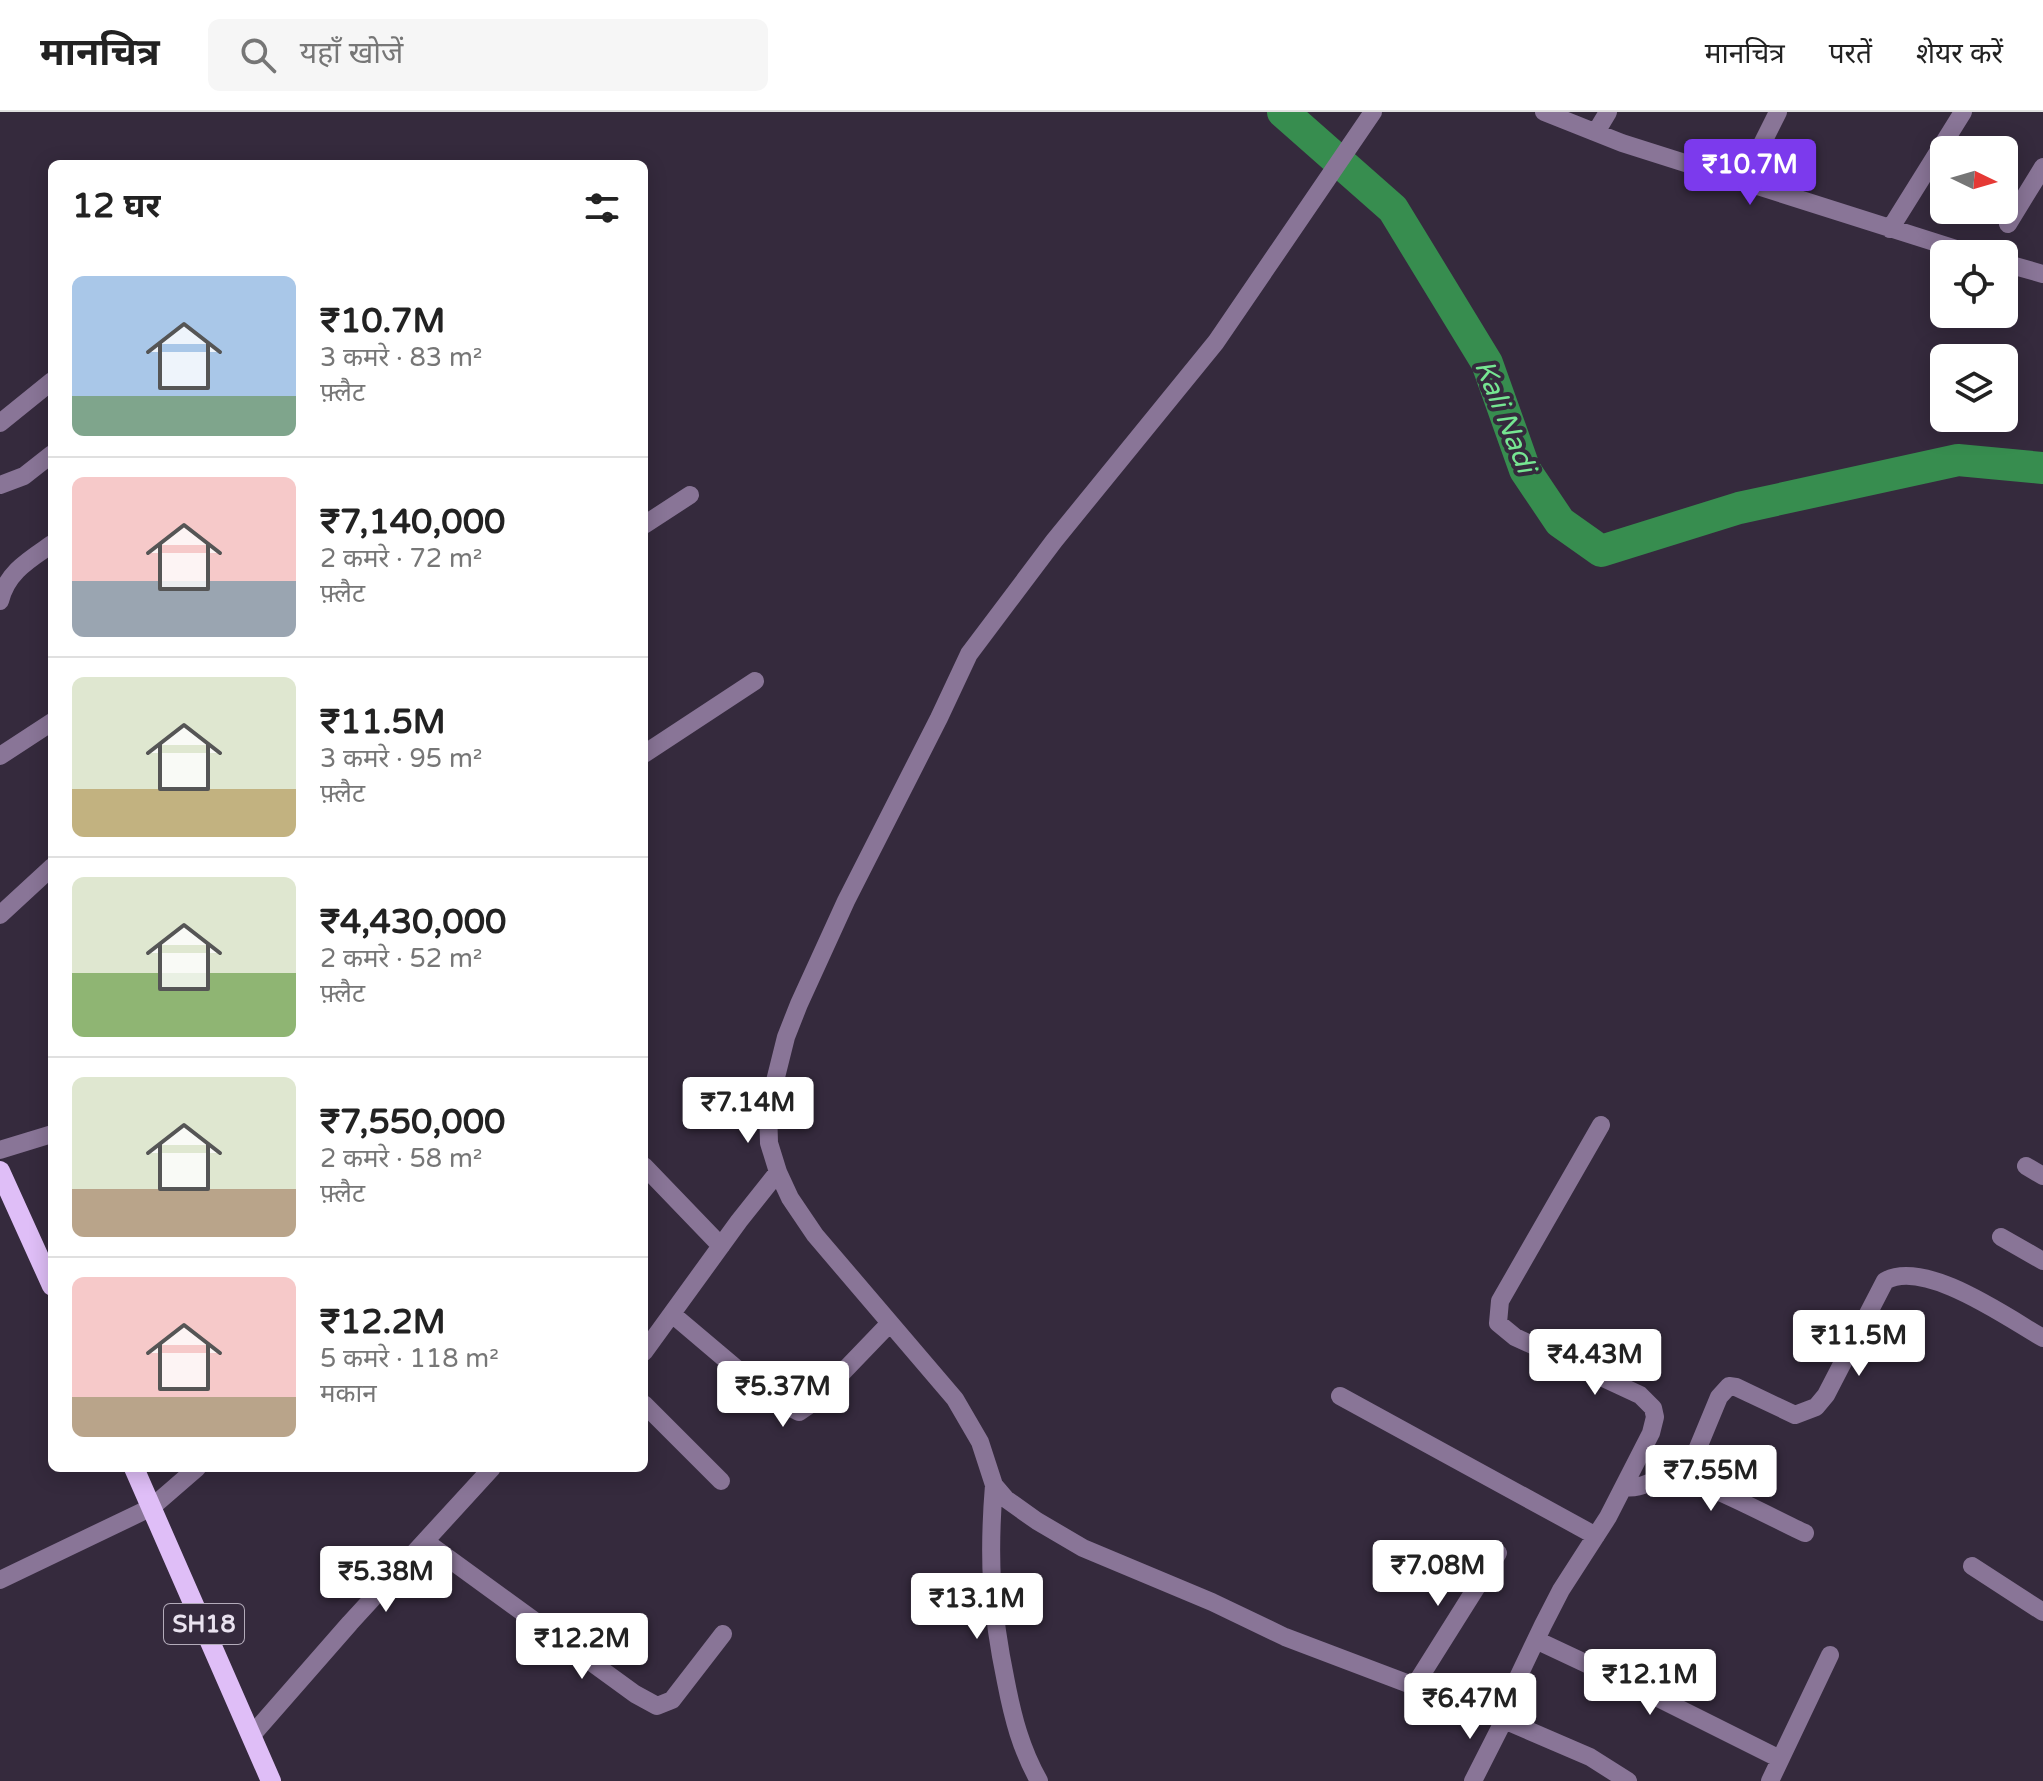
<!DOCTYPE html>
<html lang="hi">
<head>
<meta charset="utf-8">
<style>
	:root { --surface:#fff; --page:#f6f6f6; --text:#222; --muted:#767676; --line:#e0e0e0; --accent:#7c3aed }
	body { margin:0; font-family:"Varela Round","Noto Sans Devanagari",sans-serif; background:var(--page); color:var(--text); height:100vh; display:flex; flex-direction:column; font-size:30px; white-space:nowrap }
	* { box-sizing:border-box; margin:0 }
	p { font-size:26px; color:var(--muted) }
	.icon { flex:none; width:44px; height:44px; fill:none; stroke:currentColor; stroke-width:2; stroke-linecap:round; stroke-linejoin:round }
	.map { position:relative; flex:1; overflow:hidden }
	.panel { position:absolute; left:48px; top:48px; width:600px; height:1312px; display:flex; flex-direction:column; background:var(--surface); border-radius:12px; box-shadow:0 4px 20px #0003 }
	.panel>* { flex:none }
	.needle { width:52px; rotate:95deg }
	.buttons { position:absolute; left:1930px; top:24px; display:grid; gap:16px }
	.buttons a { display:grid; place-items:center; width:88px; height:88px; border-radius:12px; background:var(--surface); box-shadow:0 4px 20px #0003; font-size:40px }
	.price { position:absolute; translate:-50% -68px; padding:0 18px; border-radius:8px; background:#fff; color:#222; font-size:26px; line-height:52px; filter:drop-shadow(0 2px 4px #0008) }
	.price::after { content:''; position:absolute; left:50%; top:48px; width:24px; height:18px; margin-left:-12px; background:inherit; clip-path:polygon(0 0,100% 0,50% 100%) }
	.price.current { background:var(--accent); color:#fff }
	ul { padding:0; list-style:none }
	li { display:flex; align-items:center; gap:24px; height:200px; padding:0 24px }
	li+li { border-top:2px solid var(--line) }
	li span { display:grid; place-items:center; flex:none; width:224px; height:160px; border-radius:12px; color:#555 }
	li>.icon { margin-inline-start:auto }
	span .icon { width:96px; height:96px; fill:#fffc; stroke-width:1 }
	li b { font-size:34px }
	h2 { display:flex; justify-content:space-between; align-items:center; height:96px; padding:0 24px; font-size:34px }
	header { display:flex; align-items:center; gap:48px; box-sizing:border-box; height:112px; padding:0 40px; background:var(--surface); border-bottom:2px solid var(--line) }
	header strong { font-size:38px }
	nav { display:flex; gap:44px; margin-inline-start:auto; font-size:28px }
	.search { width:560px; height:72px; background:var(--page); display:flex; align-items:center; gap:20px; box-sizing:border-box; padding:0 28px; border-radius:12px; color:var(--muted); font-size:30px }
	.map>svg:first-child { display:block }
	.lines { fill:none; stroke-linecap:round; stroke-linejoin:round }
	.river { stroke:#378d4f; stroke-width:32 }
	.minor { stroke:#897597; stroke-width:18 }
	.major { stroke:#dfbef7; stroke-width:20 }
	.labels { text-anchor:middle; stroke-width:8; stroke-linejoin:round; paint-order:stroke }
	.shield { fill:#352a3d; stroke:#b3abba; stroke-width:2 }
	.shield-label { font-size:24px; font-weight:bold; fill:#e9e2ef }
	.water-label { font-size:28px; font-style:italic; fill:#76e592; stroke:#352a3d }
</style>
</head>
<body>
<header>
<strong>मानचित्र</strong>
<div class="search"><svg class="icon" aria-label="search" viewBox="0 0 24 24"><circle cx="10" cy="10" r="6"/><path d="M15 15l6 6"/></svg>यहाँ खोजें</div>
<nav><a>मानचित्र</a><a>परतें</a><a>शेयर करें</a></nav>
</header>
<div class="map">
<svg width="2043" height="1669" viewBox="0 0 2043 1669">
	<rect width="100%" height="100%" fill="#352a3d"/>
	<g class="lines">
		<!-- river -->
		<path class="river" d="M1283 0 1393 97 1487 251 1525 358 1560 410 1601 439 1739 396 1958 348 2043 356"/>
		<!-- minor -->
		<path class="minor" d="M1373 0 1216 230 1054 429 969 542 939 606 846 789 799 892 786 925 768 997 769 1031 778 1060 790 1086 815 1123 955 1287 980 1330 994 1373 1006 1387 1037 1409 1083 1436 1212 1490 1285 1525 1504 1608 1590 1645 1628 1669
			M1544 0 1622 31 1972 142
			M1596 20 1608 0
			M1743 70 1778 0
			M2008 112 2043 55
			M1890 117 1963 0
			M2004 151 2043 162
			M0 311 52 269
			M0 373 24 364 52 342
			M644 413 690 383
			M0 489C7 460 29 448 52 432
			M644 642 755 569
			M0 644 52 610
			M0 803 52 755
			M0 1038 52 1022
			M644 1054 721 1134
			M2026 1054 2043 1064
			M2001 1125 2043 1149
			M672 1202 770 1285 799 1300 815 1289 890 1211
			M644 1240 739 1109 778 1060
			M1340 1284 1596 1424
			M644 1292 721 1369
			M1685 1367 1719 1285 1729 1274 1736 1275 1795 1303 1816 1295 1826 1283 1885 1169C1924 1146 2008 1206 2043 1226
			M994 1373C988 1446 991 1498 1006 1570 1013 1606 1021 1637 1039 1669
			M1624 1375C1643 1378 1655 1365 1673 1365 1698 1365 1778 1409 1805 1421
			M426 1430 635 1582 657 1594 672 1588 723 1522
			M1972 1454 2043 1500
			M0 1468 152 1395 197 1356
			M1536 1528 1636 1575 1780 1647
			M1415 1573 1498 1441
			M252 1623 350 1511 492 1356
			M1473 1669 1504 1608 1513 1576 1543 1513 1561 1478 1608 1405 1651 1321 1655 1305 1653 1296 1640 1283 1515 1225 1498 1211 1500 1189 1601 1013
			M1770 1669 1830 1543"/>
		<!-- major -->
		<path class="major" d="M0 1059 52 1174
			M134 1356 271 1669"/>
	</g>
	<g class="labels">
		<!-- shield labels -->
		<rect class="shield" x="164" y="1492" width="80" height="40" rx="6"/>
		<g class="shield-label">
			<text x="204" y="1520">SH18</text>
		</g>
		<!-- water labels -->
		<g class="water-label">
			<text transform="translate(1506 304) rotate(68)" y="10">Kali Nadi</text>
		</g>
	</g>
</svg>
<div class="buttons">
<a><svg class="needle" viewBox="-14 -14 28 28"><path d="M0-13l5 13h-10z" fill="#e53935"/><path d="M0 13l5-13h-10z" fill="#767676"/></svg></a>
<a><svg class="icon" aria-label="locate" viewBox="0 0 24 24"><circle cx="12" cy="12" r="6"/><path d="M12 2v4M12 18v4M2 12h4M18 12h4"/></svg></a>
<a><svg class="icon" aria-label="layers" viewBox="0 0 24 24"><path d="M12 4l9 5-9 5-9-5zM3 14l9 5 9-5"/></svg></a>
</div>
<b class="price current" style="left:1750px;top:95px">₹10.7M</b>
<b class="price" style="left:748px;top:1033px">₹7.14M</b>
<b class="price" style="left:1859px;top:1266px">₹11.5M</b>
<b class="price" style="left:1595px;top:1285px">₹4.43M</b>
<b class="price" style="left:783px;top:1317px">₹5.37M</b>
<b class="price" style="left:1711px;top:1401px">₹7.55M</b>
<b class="price" style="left:1438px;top:1496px">₹7.08M</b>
<b class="price" style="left:386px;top:1502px">₹5.38M</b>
<b class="price" style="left:977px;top:1529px">₹13.1M</b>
<b class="price" style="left:582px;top:1569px">₹12.2M</b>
<b class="price" style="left:1650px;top:1605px">₹12.1M</b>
<b class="price" style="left:1470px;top:1629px">₹6.47M</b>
<section class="panel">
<h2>12 घर<svg class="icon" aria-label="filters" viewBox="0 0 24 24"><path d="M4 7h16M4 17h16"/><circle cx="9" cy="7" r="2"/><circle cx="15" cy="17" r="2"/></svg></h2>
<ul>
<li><span style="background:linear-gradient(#a9c7e8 75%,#7fa58c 0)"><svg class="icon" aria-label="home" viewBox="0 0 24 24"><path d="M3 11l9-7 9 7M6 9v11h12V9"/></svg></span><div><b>₹10.7M</b><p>3 कमरे · 83 m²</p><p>फ़्लैट</p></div></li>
<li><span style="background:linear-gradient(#f6c9c9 65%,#9aa5b1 0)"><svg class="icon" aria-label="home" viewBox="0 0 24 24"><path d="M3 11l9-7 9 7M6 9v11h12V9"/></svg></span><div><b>₹7,140,000</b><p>2 कमरे · 72 m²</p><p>फ़्लैट</p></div></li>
<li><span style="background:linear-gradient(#dfe7d0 70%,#c2b280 0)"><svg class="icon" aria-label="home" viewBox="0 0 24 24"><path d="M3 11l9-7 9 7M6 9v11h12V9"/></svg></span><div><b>₹11.5M</b><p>3 कमरे · 95 m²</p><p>फ़्लैट</p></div></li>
<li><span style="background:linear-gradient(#dfe7d0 60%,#8fb573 0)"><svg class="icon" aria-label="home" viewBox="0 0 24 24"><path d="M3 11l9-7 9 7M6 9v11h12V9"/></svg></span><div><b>₹4,430,000</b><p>2 कमरे · 52 m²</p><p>फ़्लैट</p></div></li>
<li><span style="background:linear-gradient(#dfe7d0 70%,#b9a48a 0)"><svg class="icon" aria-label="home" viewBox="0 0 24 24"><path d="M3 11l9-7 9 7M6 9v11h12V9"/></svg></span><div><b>₹7,550,000</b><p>2 कमरे · 58 m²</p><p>फ़्लैट</p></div></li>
<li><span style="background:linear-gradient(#f6c9c9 75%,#b9a48a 0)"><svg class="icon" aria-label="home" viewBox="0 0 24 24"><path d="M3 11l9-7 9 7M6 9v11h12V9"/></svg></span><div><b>₹12.2M</b><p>5 कमरे · 118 m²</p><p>मकान</p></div></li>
</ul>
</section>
</div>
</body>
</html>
